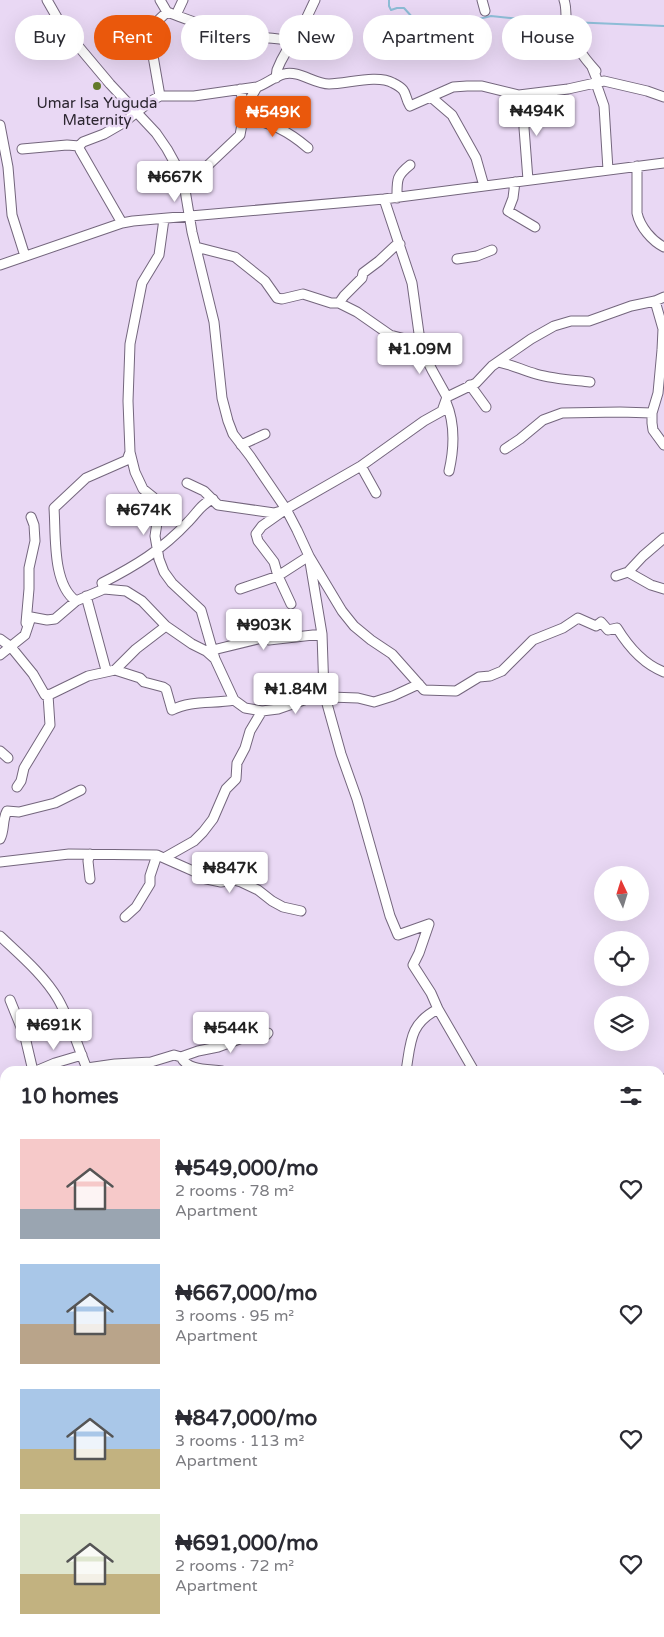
<!DOCTYPE html>
<html lang="en">
<head>
<meta charset="utf-8">
<style>
	:root { --surface:#fff; --page:#f7f7f7; --text:#2b2b33; --muted:#7c7c81; --accent:#ea580c }
	body { margin:0; font-family:"Varela Round",sans-serif; background:var(--page); color:var(--text); height:100vh; display:flex; flex-direction:column; font-size:19px; white-space:nowrap }
	* { box-sizing:border-box; margin:0 }
	p { font-size:16px; color:var(--muted) }
	.icon { flex:none; width:28px; height:28px; fill:none; stroke:currentColor; stroke-width:2; stroke-linecap:round; stroke-linejoin:round }
	.map { position:relative; flex:1; overflow:hidden }
	.sheet { position:absolute; left:0px; top:1066px; width:665px; height:571px; display:flex; flex-direction:column; background:var(--surface); border-radius:15px 15px 0 0; box-shadow:0 5px 20px #0002 }
	.sheet>* { flex:none }
	.hud { position:absolute; left:15px; top:15px; width:635px; height:45px; display:flex; gap:10px }
	.needle { width:32px; rotate:356deg }
	.fabs { position:absolute; left:594px; top:866px; display:grid; gap:10px }
	.fabs a { display:grid; place-items:center; width:55px; height:55px; border-radius:50%; background:var(--surface); box-shadow:0 5px 20px #0002; font-size:25px }
	.price { position:absolute; translate:-50% -42px; padding:0 11px; border-radius:5px; background:#fff; color:#222; font-size:16px; line-height:32px; filter:drop-shadow(0 1px 2px #0008) }
	.price::after { content:''; position:absolute; left:50%; top:30px; width:15px; height:11px; margin-left:-8px; background:inherit; clip-path:polygon(0 0,100% 0,50% 100%) }
	.price.on { background:var(--accent); color:#fff }
	ul { padding:0; list-style:none }
	li { display:flex; align-items:center; gap:15px; height:125px; padding:0 20px }
	li span { display:grid; place-items:center; flex:none; width:140px; height:100px; border-radius:0px; color:#555 }
	li>.icon { margin-inline-start:auto }
	span .icon { width:60px; height:60px; fill:#fffc; stroke-width:1 }
	li b { font-size:21px }
	h2 { display:flex; justify-content:space-between; align-items:center; height:60px; padding:0 20px; font-size:21px }
	.tag { padding:0 18px; border-radius:22px; background:var(--surface); box-shadow:0 5px 20px #0002; font-size:18px; line-height:45px }
	.tag.on { background:var(--accent); color:#fff }
	.map>svg:first-child { display:block }
	.lines { fill:none; stroke-linecap:round; stroke-linejoin:round }
	.stream { stroke:#8dbcd6; stroke-width:2 }
	.minor-casing { stroke:#74667d; stroke-width:11 }
	.minor { stroke:#fff; stroke-width:9 }
	.rail-casing { stroke:#655b6b; stroke-width:4 }
	.rail { stroke:#e9d8f4; stroke-width:2; stroke-dasharray:5.5; stroke-linecap:butt }
	.poi-dot { fill:#63792a; stroke:#e9d8f4; stroke-width:2 }
	.labels { text-anchor:middle; stroke-width:5; stroke-linejoin:round; paint-order:stroke }
	.poi-label { font-size:15px; fill:#2c2630; stroke:#e9d8f4 }
</style>
</head>
<body>
<div class="map">
<svg width="664" height="1637" viewBox="0 0 664 1637">
	<rect width="100%" height="100%" fill="#e9d8f4"/>
	<g class="lines">
		<!-- stream -->
		<path class="stream" d="M389 0V6L391 10 397 8H404L413 18 445 30 453 29 466 22 491 16 521 19 548 18 563 21
			M570 22 664 26"/>
		<defs>
			<path id="minor" d="M47 0 63 28 110 84 156 133 167 149 183 178 192 232 214 322 222 398 228 421 233 434 250 456 286 509 297 530 309 556 322 634 324 693 341 754 357 799 390 916 398 935 429 924
				M160 0 167 12C189 20 211 29 234 34 253 38 273 37 292 41
				M482 0 485 11
				M564 0C567 8 565 16 567 24 572 42 583 57 596 71
				M176 15 183 0
				M592 67 598 82 597 86 604 106 608 170
				M276 78 277 70 281 61 292 41 298 36 315 0
				M160 96 149 33 150 28 167 12
				M431 97 452 115 476 158 484 186
				M245 108 257 87
				M244 117C271 123 287 130 308 148
				M0 125 8 167 12 215 25 256
				M22 149 67 145 79 146
				M637 166V213C640 227 652 241 664 247
				M528 180 524 128 528 94
				M515 182 513 198 508 211 535 227
				M185 187 240 135 245 108 240 89
				M397 198C397 180 396 176 410 165
				M164 219 159 255 142 283 130 344 128 401 130 452 135 472 143 489 153 497 155 502 157 523 155 536 159 559 164 572 172 583 201 610 215 659
				M122 223 80 150 79 146 83 142 104 134 123 123 151 101 160 96H194L257 87C266 84 277 75 284 74 299 70 314 84 329 84 347 84 377 74 393 83 409 91 403 94 410 106L453 87 467 86H482L519 95 568 89 604 81 647 91 664 97
				M196 247 235 257 265 281 277 298 282 299 303 294 331 303H339L357 312 390 335 421 343
				M457 259 477 256 492 250
				M0 265 122 223 133 221 384 199 664 163
				M655 301 663 329 662 350 658 393 652 413V423L653 430 664 445
				M339 303 344 296 362 278 363 273 379 261 395 246 400 244
				M499 362C513 365 522 370 536 374 553 379 572 380 590 382
				M470 385 486 407
				M447 397 476 383 492 366 531 339 554 326 571 321H589L631 306 655 301 664 297
				M446 402C455 423 454 449 449 471
				M241 445 265 434
				M505 449 520 439 543 420 562 413 620 412 652 413
				M361 466 376 493
				M187 483 204 491 218 505 274 513 281 511
				M628 572 651 585 664 589
				M616 576 628 572 643 556 664 538
				M104 589 102 583C135 566 162 550 188 522 197 513 202 503 213 499
				M240 589 278 576 309 556 342 611 354 626 371 640 392 654 424 690 456 691 479 677 490 676 502 671 533 640 563 628 578 618 596 626 601 622 608 630 617 628C628 646 643 664 664 672
				M86 596 106 670
				M76 601C52 584 56 535 54 508L86 478 127 460 130 452
				M291 604 278 576 274 562 258 541 256 534 262 526 286 509 361 466 424 421 442 411 447 397 432 370 421 348 412 283 384 199
				M26 623 29 589V568L35 541 34 525 31 517
				M0 639 11 647 33 674 45 695 51 694 88 676 115 670 140 678 144 682 163 687 166 689 172 710C191 700 213 704 234 700
				M209 651 262 638 269 640 322 634
				M0 655 25 635 31 617 47 620 55 619 76 601 104 589 126 591 142 601 166 626 192 644 206 651 215 659 234 700 245 708 262 711 278 709 324 693 330 697 358 698 374 702 393 696 419 684
				M115 670 136 649 166 626
				M0 751 8 758
				M17 787 21 781 24 768 50 725 48 695
				M0 839C5 830 2 820 7 811L19 812 55 803 81 790
				M90 854 88 861 90 879
				M164 858 194 841 203 832 213 819 226 789 236 779 237 763 245 748 250 731 262 711
				M0 862 69 854 157 855 200 874 202 878 221 882 234 880 241 882 258 890 272 901 283 907 301 911
				M125 917 136 907 150 884V876L157 855
				M429 924 419 953 413 965 431 993 438 1009 474 1071
				M0 936C20 955 44 975 58 999 71 1022 78 1048 88 1071
				M10 1000 25 1037 33 1071
				M181 1057C188 1071 208 1069 222 1071
				M87 1068 115 1064 151 1062 174 1055 181 1057 198 1051 218 1047 242 1038 266 1035 268 1033
				M36 1071 55 1063 82 1055
				M406 1071C411 1042 409 1024 438 1009
				M660 1091 664 1079
				M0 1092 5 1089
				M0 1113 5 1119
				M0 1160 5 1162
				M660 1169 664 1168
				M0 1179 5 1180
				M660 1229 664 1230
				M660 1238 664 1246
				M660 1297 664 1295
				M660 1323 664 1327
				M660 1481 664 1479
				M0 1492H5
				M660 1539 664 1536
				M0 1636 7 1632
				M128 1637 133 1632
				M215 1637 220 1632"/>
		</defs>
		<!-- minor casing -->
		<use href="#minor" class="minor-casing"/>
		<!-- minor -->
		<use href="#minor" class="minor"/>
		<defs>
			<path id="rail" d="M660 1581 664 1579
				M563 1637 571 1632"/>
		</defs>
		<!-- rail casing -->
		<use href="#rail" class="rail-casing"/>
		<!-- rail -->
		<use href="#rail" class="rail"/>
	</g>
	<!-- markers -->
	<circle class="poi-dot" cx="97" cy="86" r="5"/>
	<g class="labels">
		<!-- poi labels -->
		<g class="poi-label">
			<text x="97" y="108">Umar Isa Yuguda<tspan x="97" dy="17">Maternity</tspan></text>
		</g>
	</g>
</svg>
<div class="fabs">
<a><svg class="needle" viewBox="-14 -14 28 28"><path d="M0-13l5 13h-10z" fill="#e53935"/><path d="M0 13l5-13h-10z" fill="#7c7c81"/></svg></a>
<a><svg class="icon" aria-label="locate" viewBox="0 0 24 24"><circle cx="12" cy="12" r="6"/><path d="M12 2v4M12 18v4M2 12h4M18 12h4"/></svg></a>
<a><svg class="icon" aria-label="layers" viewBox="0 0 24 24"><path d="M12 4l9 5-9 5-9-5zM3 14l9 5 9-5"/></svg></a>
</div>
<b class="price" style="left:537px;top:137px">₦494K</b>
<b class="price on" style="left:273px;top:138px">₦549K</b>
<b class="price" style="left:175px;top:203px">₦667K</b>
<b class="price" style="left:420px;top:375px">₦1.09M</b>
<b class="price" style="left:144px;top:536px">₦674K</b>
<b class="price" style="left:264px;top:651px">₦903K</b>
<b class="price" style="left:296px;top:715px">₦1.84M</b>
<b class="price" style="left:230px;top:894px">₦847K</b>
<b class="price" style="left:54px;top:1051px">₦691K</b>
<b class="price" style="left:231px;top:1054px">₦544K</b>
<div class="hud">
<a class="tag">Buy</a>
<a class="tag on">Rent</a>
<a class="tag">Filters</a>
<a class="tag">New</a>
<a class="tag">Apartment</a>
<a class="tag">House</a>
</div>
<section class="sheet">
<h2>10 homes<svg class="icon" aria-label="filters" viewBox="0 0 24 24"><path d="M4 7h16M4 17h16"/><circle cx="9" cy="7" r="2"/><circle cx="15" cy="17" r="2"/></svg></h2>
<ul>
<li><span style="background:linear-gradient(#f6c9c9 70%,#9aa5b1 0)"><svg class="icon" aria-label="home" viewBox="0 0 24 24"><path d="M3 11l9-7 9 7M6 9v11h12V9"/></svg></span><div><b>₦549,000/mo</b><p>2 rooms · 78 m²</p><p>Apartment</p></div><svg class="icon" aria-label="heart" viewBox="0 0 24 24"><path d="M12 20l-8-8c-3-5 5-10 8-4 3-6 11-1 8 4z"/></svg></li>
<li><span style="background:linear-gradient(#a9c7e8 60%,#b9a48a 0)"><svg class="icon" aria-label="home" viewBox="0 0 24 24"><path d="M3 11l9-7 9 7M6 9v11h12V9"/></svg></span><div><b>₦667,000/mo</b><p>3 rooms · 95 m²</p><p>Apartment</p></div><svg class="icon" aria-label="heart" viewBox="0 0 24 24"><path d="M12 20l-8-8c-3-5 5-10 8-4 3-6 11-1 8 4z"/></svg></li>
<li><span style="background:linear-gradient(#a9c7e8 60%,#c2b280 0)"><svg class="icon" aria-label="home" viewBox="0 0 24 24"><path d="M3 11l9-7 9 7M6 9v11h12V9"/></svg></span><div><b>₦847,000/mo</b><p>3 rooms · 113 m²</p><p>Apartment</p></div><svg class="icon" aria-label="heart" viewBox="0 0 24 24"><path d="M12 20l-8-8c-3-5 5-10 8-4 3-6 11-1 8 4z"/></svg></li>
<li><span style="background:linear-gradient(#dfe7d0 60%,#c2b280 0)"><svg class="icon" aria-label="home" viewBox="0 0 24 24"><path d="M3 11l9-7 9 7M6 9v11h12V9"/></svg></span><div><b>₦691,000/mo</b><p>2 rooms · 72 m²</p><p>Apartment</p></div><svg class="icon" aria-label="heart" viewBox="0 0 24 24"><path d="M12 20l-8-8c-3-5 5-10 8-4 3-6 11-1 8 4z"/></svg></li>
</ul>
</section>
</div>
</body>
</html>
